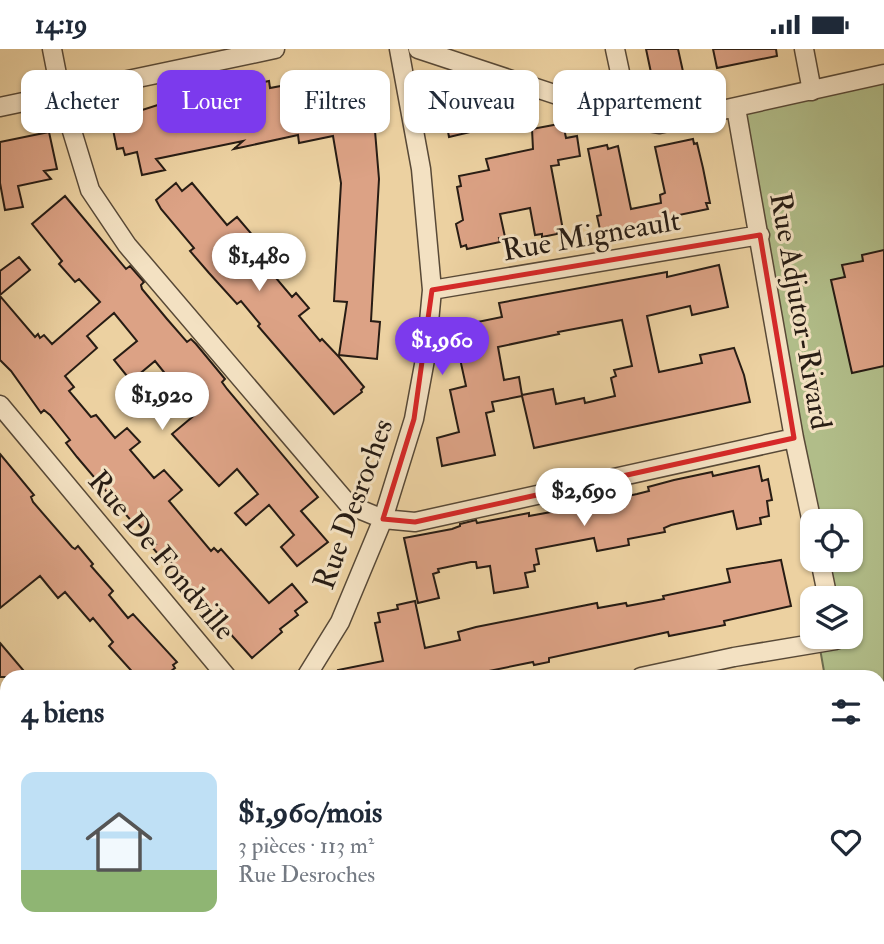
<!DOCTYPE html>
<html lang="fr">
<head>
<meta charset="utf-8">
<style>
	:root { --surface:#fff; --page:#f2f2f3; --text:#1f2937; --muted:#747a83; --line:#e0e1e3; --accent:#7c3aed }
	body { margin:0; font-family:"IM FELL Double Pica",serif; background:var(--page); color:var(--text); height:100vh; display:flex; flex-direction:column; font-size:26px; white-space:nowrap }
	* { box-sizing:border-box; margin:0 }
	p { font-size:23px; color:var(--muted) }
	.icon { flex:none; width:38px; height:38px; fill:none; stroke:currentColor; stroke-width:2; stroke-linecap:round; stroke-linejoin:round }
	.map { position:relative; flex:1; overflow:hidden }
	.sheet { position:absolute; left:0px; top:621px; width:886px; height:275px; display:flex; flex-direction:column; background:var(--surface); border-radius:21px 21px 0 0; box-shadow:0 2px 5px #0004 }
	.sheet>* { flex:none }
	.guide { position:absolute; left:21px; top:21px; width:844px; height:63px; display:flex; gap:14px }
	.fabs { position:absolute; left:800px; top:460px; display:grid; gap:14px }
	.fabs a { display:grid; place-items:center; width:63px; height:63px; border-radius:14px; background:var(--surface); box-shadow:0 2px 5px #0004; font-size:35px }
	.price { position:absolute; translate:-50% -60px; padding:0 16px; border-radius:24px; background:#fff; color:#222; font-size:23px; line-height:46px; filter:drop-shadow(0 2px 4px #0008) }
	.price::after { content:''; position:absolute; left:50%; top:42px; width:21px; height:16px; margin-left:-10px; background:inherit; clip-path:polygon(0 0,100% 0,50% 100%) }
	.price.on { background:var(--accent); color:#fff }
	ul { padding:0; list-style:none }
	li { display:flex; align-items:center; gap:21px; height:175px; padding:0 21px }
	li+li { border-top:2px solid var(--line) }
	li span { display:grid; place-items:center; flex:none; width:196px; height:140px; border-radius:14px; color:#555 }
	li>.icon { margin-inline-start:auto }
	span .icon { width:84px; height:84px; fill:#fffc; stroke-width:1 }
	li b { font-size:30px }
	h2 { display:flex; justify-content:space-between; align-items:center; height:84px; padding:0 21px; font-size:30px }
	.tag { padding:0 24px; border-radius:14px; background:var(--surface); box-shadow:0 2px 5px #0004; font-size:24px; line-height:63px }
	.tag.on { background:var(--accent); color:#fff }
	.status { display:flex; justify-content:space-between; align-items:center; height:49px; padding:0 35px; background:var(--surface); direction:ltr }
	.status svg { height:19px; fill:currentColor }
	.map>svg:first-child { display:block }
	.green { fill:#b1bd89; stroke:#6c6c4e; stroke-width:2 }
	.building { fill:#dca285; stroke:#271c14; stroke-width:2; fill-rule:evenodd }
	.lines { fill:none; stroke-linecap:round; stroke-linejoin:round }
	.minor-casing { stroke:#584937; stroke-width:21 }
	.secondary-casing { stroke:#271c14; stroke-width:28 }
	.minor { stroke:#f3e1c2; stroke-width:18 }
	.secondary { stroke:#f3e1c2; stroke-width:24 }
	.marked { fill:none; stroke:#d62828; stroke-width:5; stroke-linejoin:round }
	.labels { text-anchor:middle; stroke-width:6; stroke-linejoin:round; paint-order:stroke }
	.street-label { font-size:30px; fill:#271c14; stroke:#f3e1c2 }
</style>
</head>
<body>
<div class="status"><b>14:19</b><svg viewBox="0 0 49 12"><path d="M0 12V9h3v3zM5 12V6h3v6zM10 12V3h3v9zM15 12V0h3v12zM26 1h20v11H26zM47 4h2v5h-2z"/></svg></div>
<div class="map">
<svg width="884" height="895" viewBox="0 0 884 895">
	<rect width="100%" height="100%" fill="#ecd1a1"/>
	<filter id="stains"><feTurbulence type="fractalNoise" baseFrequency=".00286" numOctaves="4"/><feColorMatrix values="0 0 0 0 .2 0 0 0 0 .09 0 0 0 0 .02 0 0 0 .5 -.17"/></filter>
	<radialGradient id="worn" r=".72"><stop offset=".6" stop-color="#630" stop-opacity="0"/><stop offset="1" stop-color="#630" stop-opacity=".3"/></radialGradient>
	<!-- green -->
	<path class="green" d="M884 25V788L879 789 878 628H825L819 594 836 588H850V550L828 549 820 511H850V472H812L736 59Z"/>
	<!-- building -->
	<path class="building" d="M646 0H678L684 27 653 33Z
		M713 0H776L777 7 717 19Z
		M318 30 321 46 366 36 375 82 379 130 371 272 380 273 377 310 339 306 347 253 334 252 341 134 333 87 299 94 298 86 234 100 243 92 156 110 165 121 142 126 137 103 125 106 123 99 117 100 110 66 135 60 136 63 164 54 269 32 270 39Z
		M471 51 472 57 482 55 486 73 482 74 483 80 449 88 443 56Z
		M559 75 560 80 564 79 566 89 577 87 580 107 558 111 559 116 551 117 563 181 557 182V185L542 188V185L535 186 530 159 500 165 505 188 499 189 500 193 467 200 466 196 461 198 456 175 463 171 457 138 461 137 459 127 489 121 486 110 533 100 532 80Z
		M49 83 57 120 44 122 51 130 18 137 23 158 5 161 0 134V93Z
		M693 90 694 95 697 94 703 119 710 154H706L708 160 645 173V176L601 185 597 167 601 166 588 100 607 96 608 100 618 97 631 160 661 154 660 146 665 144 655 98Z
		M176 134 182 142 192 134 227 176 237 168 267 203 259 209 292 248 296 244 309 259 299 267 320 292 322 290 339 308 364 338 361 341 362 343 334 365 258 277 260 275 241 252 237 255 209 224 190 202 194 199 161 160 156 151Z
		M65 147 126 220 130 217 144 233 141 236 142 240 167 270 187 293 191 290 196 295 225 330 222 333 227 340 318 448 301 462 328 493 297 517 281 498 294 486 269 456 246 476 235 464 258 445 237 420 219 437 172 385 197 364 155 312 131 332 114 311 137 292 114 264 87 287 97 299 65 327 74 338 69 342 91 368 96 366 115 389 127 379 140 393 130 401 154 429 164 421 182 441 169 452 211 502 214 499 218 503 221 500 269 554 292 535 307 553 295 562 298 566 280 580 282 583 252 609 184 533 186 531 167 508 163 511 152 498 156 495 136 472 133 474 77 408 66 394 70 391 50 366 44 361 41 364 11 322 0 311V247L35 288 38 285 40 289 44 286 52 295 100 253 79 230 75 233 59 215 62 212 32 175Z
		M884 201V317L852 324 831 231 845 228 842 216 863 212 862 206Z
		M19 208 30 221 0 246V222Z
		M719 216 728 258 692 266 690 257 647 267 659 323 702 314 700 306 734 299 744 326 750 353 534 399 522 347 492 353 494 362 486 364 495 406 442 417 437 389 459 383 450 341 466 337 453 278 502 268 499 254 667 223V228ZM622 271 632 317 614 321 616 327 611 329 615 347 585 354 584 349 556 355 553 340 522 346 519 328 504 331 498 298 559 285 558 283Z
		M0 405 34 446 31 448 33 453 72 498 75 500 78 497 93 515 91 517 113 542 109 546 128 569 133 565 177 613 173 616 175 619 163 628H137L109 597 113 593 93 569 90 572 65 543 58 549 40 527 0 559Z
		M759 417 762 432 768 430 772 451 767 452 769 467 760 469 761 475 737 480 733 462 671 476 664 479 665 483 628 490 629 496 597 502 594 489 536 500 539 515 534 516 535 522 525 524 528 538 494 544 490 517 477 519 476 513H471L438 520 439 523 433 525 439 549 418 554 404 489 452 480 460 477V475L476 471 477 474 529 464V467L573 459 637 445 649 442 648 438 674 431 712 423 713 427Z
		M781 511 791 557 724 572 725 576 669 587 668 583 549 609V613L534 616 533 613 459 628H339L338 621 383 612 375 574 380 573 378 564 398 560 397 556 415 552 425 599 460 591 458 583 476 578 597 554 598 559 626 554 627 557 664 550 663 547 730 533 727 520Z
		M0 594 29 628H0Z"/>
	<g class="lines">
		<defs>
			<path id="minor" d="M52 0 61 46 90 141 127 196 349 456 383 470 415 473 794 389
				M418 0 630 70 659 75 884 25
				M615 0 630 70
				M804 0 812 42
				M0 58 275 0
				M736 59 794 389 812 474
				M432 241 760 186
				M0 356 227 628
				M820 511 828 550
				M306 628 340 573 383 470 414 370 426 305 432 241 421 120 399 0
				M641 628 734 608 836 591V588
				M37 895 46 889"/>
			<path id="secondary" d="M0 722 7 730
				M143 889 148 895"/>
		</defs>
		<!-- minor casing -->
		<use href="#minor" class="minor-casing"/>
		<!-- secondary casing -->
		<use href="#secondary" class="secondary-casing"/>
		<!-- minor -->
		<use href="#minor" class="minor"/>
		<!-- secondary -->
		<use href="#secondary" class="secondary"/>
	</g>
	<!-- marked area -->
	<path class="marked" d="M760 186 794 389 415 473 383 470 414 370 432 241Z"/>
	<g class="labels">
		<!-- street labels -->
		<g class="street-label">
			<text transform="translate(591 186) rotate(-10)" y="10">Rue Migneault</text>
			<text transform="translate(801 262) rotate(80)" y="10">Rue Adjutor-Rivard</text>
			<text transform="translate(353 455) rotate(-70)" y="10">Rue Desroches</text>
			<text transform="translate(162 506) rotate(50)" y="10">Rue De Fondville</text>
		</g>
	</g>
	<rect width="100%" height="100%" filter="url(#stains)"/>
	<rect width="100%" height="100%" fill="url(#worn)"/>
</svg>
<div class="fabs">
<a><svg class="icon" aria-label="locate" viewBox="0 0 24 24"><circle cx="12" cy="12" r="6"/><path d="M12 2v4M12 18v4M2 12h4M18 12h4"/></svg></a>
<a><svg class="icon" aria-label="layers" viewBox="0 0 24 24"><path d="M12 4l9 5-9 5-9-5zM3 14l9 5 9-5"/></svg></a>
</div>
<b class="price" style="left:259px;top:244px">$1,480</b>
<b class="price on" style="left:442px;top:328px">$1,960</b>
<b class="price" style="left:162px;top:383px">$1,920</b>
<b class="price" style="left:584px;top:479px">$2,690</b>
<div class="guide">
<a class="tag">Acheter</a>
<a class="tag on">Louer</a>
<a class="tag">Filtres</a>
<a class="tag">Nouveau</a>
<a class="tag">Appartement</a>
</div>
<section class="sheet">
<h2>4 biens<svg class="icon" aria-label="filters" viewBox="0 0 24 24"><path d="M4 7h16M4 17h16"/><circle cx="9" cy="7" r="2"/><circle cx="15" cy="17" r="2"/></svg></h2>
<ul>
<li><span style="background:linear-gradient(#bfe0f5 70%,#8fb573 0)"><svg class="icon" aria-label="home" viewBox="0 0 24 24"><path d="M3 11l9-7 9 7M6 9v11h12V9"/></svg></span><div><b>$1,960/mois</b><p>3 pièces · 113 m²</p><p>Rue Desroches</p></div><svg class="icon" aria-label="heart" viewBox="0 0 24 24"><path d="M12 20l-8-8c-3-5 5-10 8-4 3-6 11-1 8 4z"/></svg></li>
</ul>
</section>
</div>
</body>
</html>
